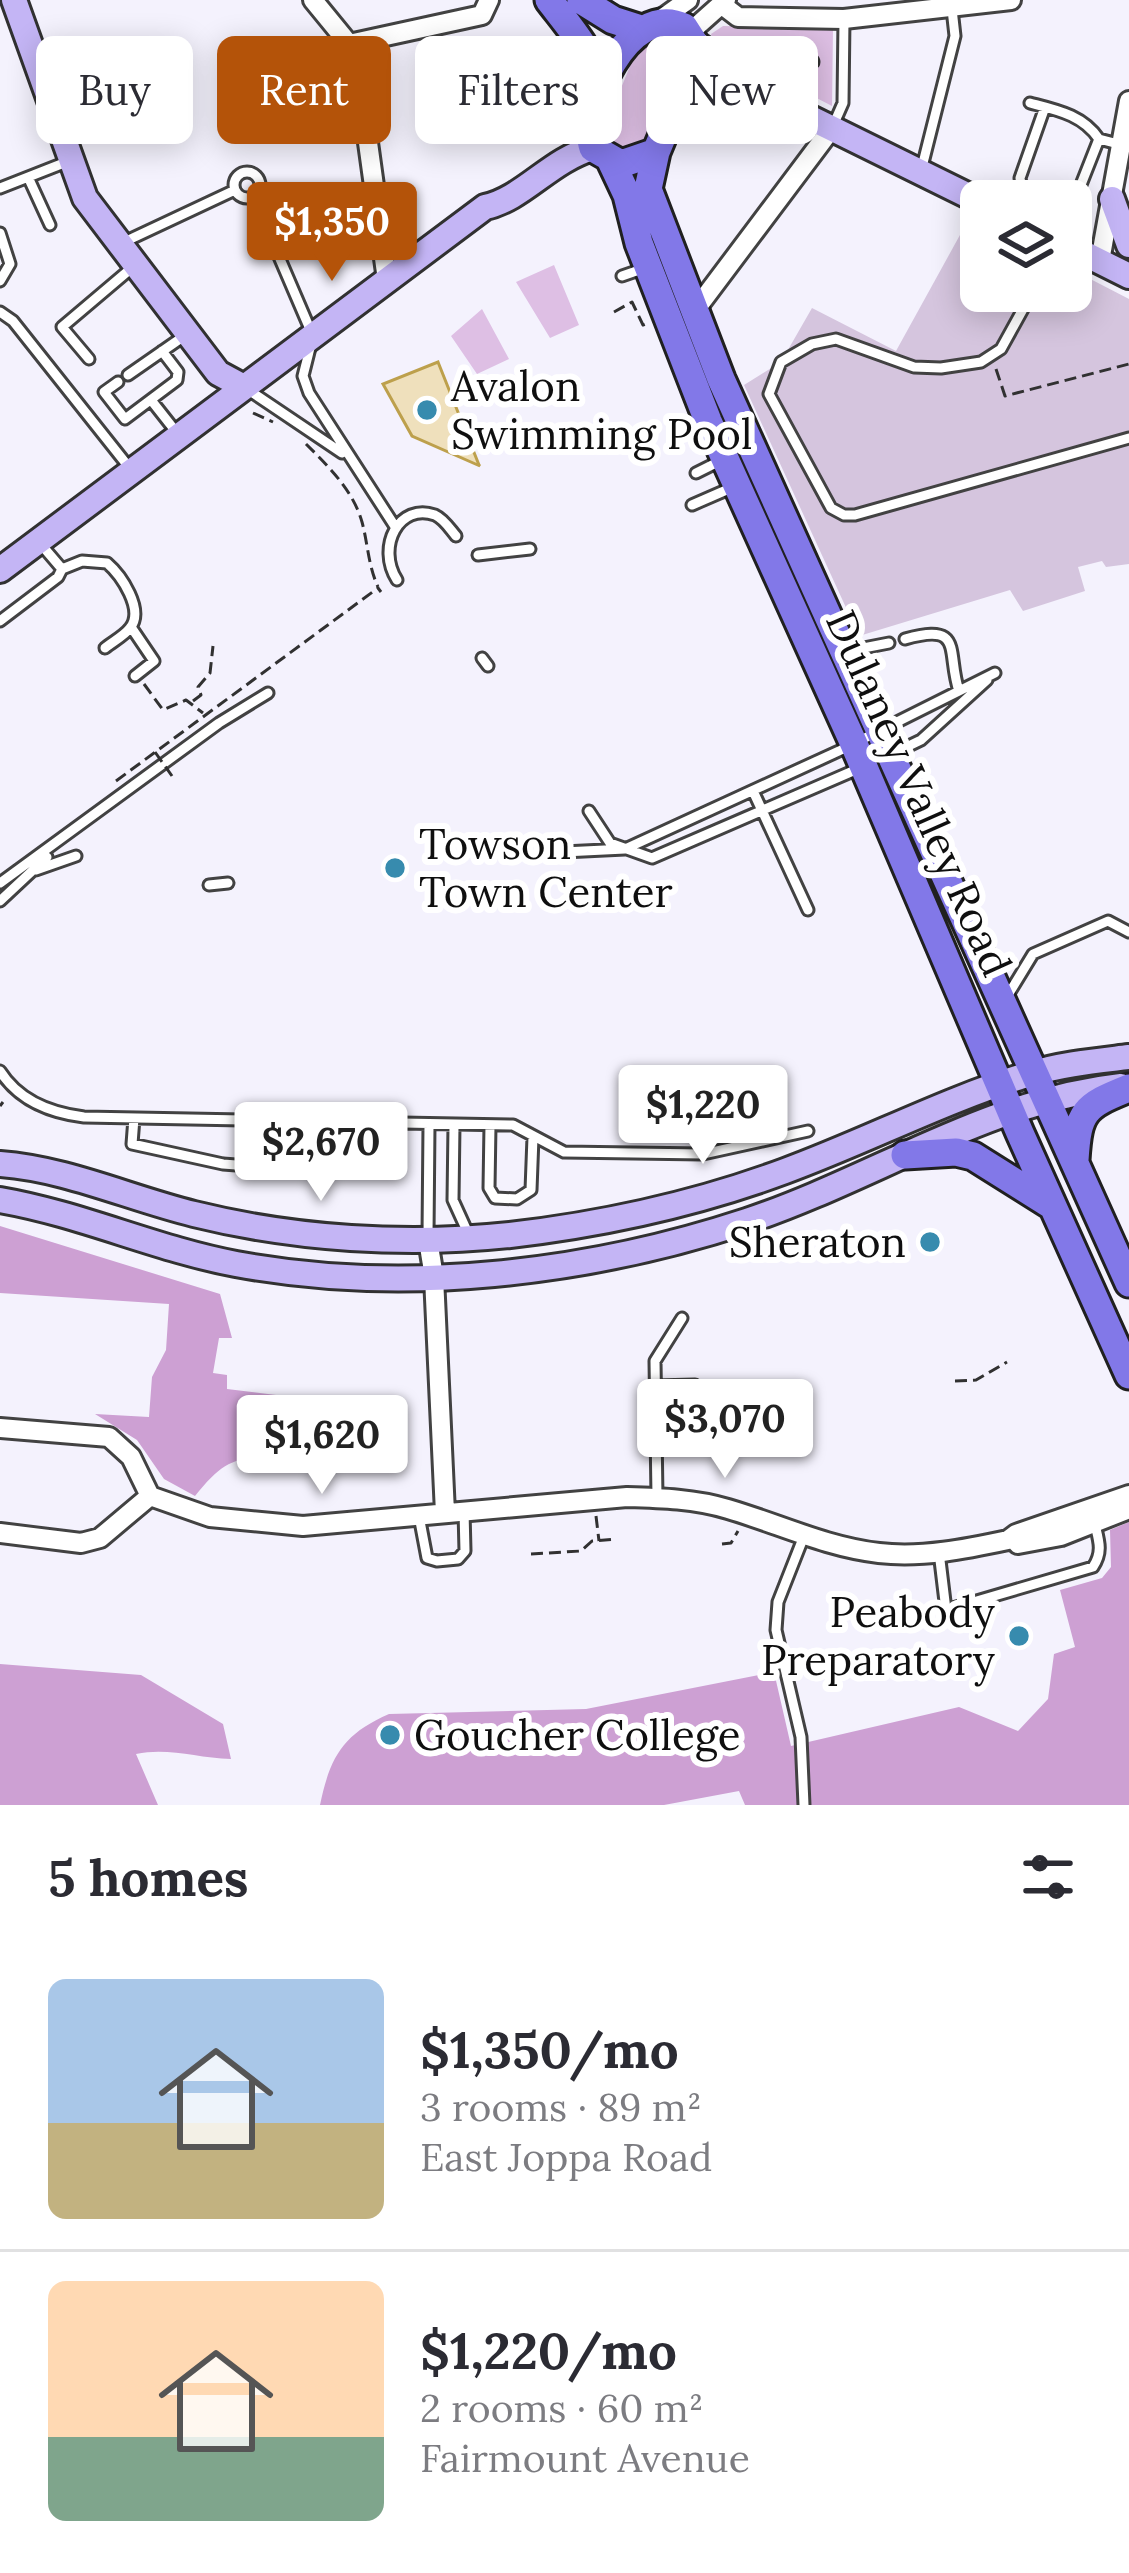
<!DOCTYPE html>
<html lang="en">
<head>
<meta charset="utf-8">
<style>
	:root { --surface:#fff; --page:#f7f7f7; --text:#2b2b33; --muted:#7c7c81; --line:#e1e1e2; --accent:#b45309 }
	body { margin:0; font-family:Lora,serif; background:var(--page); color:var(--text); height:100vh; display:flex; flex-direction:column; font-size:45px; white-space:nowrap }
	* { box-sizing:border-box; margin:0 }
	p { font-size:39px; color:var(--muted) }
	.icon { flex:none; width:66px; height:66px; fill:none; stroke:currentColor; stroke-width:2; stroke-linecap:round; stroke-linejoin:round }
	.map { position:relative; height:1805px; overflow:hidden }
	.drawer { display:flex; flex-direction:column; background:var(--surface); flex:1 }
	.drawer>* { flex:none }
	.top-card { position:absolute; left:36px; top:36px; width:1059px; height:108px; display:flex; gap:24px }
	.tools { position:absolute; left:960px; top:180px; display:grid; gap:24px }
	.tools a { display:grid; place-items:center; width:132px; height:132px; border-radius:18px; background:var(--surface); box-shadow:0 6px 30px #0003; font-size:60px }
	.price { position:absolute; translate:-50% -102px; padding:0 27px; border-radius:12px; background:#fff; color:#222; font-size:39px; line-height:78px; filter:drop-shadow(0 3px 6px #0008) }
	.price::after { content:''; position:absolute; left:50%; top:72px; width:36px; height:27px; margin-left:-18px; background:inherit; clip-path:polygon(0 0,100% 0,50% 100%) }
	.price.selected { background:var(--accent); color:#fff }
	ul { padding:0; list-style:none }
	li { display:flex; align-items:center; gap:36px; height:300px; padding:0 48px }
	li+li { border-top:3px solid var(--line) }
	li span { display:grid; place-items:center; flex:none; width:336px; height:240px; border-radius:18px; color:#555 }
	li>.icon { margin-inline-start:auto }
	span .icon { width:144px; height:144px; fill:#fffc; stroke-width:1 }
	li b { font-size:51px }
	h2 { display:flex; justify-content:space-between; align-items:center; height:144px; padding:0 48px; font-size:51px }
	.pill { padding:0 42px; border-radius:18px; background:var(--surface); box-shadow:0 6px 30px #0003; font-size:42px; line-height:108px }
	.pill.selected { background:var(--accent); color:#fff }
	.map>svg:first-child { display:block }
	.green { fill:#debfe4 }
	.forest { fill:#cda0d3 }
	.cemetery { fill:#d5c5de }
	.water { fill:#efe0bc; stroke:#bda04c; stroke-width:3 }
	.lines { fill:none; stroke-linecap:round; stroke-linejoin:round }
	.lane-casing { stroke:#424242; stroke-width:15 }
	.street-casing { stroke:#424242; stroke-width:24 }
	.secondary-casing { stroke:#313131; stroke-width:30 }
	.primary-casing { stroke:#202020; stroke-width:33 }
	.path { stroke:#313131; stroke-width:3; stroke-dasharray:12 6; stroke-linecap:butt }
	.lane { stroke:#fff; stroke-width:9 }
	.street { stroke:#fff; stroke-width:18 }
	.secondary { stroke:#c4b5f5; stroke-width:24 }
	.primary { stroke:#8278e8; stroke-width:27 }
	.path-bridge { stroke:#313131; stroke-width:3; stroke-dasharray:12 6; stroke-linecap:butt }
	.poi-dot { fill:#378bae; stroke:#fff; stroke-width:4.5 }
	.labels { text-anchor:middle; stroke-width:12; stroke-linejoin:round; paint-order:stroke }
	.poi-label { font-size:42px; fill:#0f0f0f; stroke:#fff; text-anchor:start }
	.street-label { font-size:42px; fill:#0f0f0f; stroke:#fff }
</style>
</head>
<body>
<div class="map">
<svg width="1129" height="1805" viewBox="0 0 1129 1805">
	<rect width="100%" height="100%" fill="#f4f2fd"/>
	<!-- green -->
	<path class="green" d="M723 26 833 28 832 106 714 45 711 34Z
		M665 35 675 41 678 58 644 141 638 148 623 153 609 145 605 127 640 42Z
		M554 265 579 325 550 338 516 282Z
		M482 309 509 359 477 374 451 336Z"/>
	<!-- forest -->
	<path class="forest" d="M0 1226 220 1294 232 1338H219L213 1373 227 1375V1389L284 1396 287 1458C238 1457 227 1456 195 1496L164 1479 137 1440 95 1414 149 1417 152 1377 166 1350 169 1304 0 1293Z
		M1129 1522V1805H745L739 1791 664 1805H320C330 1757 343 1734 389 1714L586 1709 774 1672 791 1746 959 1707 1018 1731 1048 1699 1054 1654 1075 1647 1060 1590 1102 1578 1111 1567 1110 1530Z
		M0 1664 141 1675 223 1724 231 1759C197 1758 168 1747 136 1754L158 1805H0Z"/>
	<!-- cemetery -->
	<path class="cemetery" d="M971 215 981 220V291H1071V269L1129 299V564L1106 567 1102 561 1078 567 1085 591 1023 611 1010 590 859 636 744 385 781 362 812 308 896 351Z"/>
	<!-- water -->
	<path class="water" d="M438 362 479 465 480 466 412 436 383 384Z"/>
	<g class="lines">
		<defs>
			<path id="lane" d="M1030 103C1057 110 1083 115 1099 139L1122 145
				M61 120 82 112
				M832 128 843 103 844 19
				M922 167 955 36 952 9
				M234 185a13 13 0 1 1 26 0a13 13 0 1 1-26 0Z
				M28 177 50 225
				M0 188 69 161
				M253 196 313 336 303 376 309 393 396 528
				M1036 201 1022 190 1020 178 1045 107
				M1071 210 1099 139
				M0 233 10 264 0 281
				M122 243 235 190
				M622 276 645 268
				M1033 291 1001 349 981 362 941 368 914 367 836 339 812 344 781 362 769 394 831 508 844 515H855L1129 438
				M0 312 13 321 132 471
				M89 359 62 327 134 266
				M128 375 187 334
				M118 382 104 392 125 419 177 380 178 372 162 351
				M247 389 342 453
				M151 400 177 433
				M696 473 720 461
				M692 505 731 488
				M39 542 62 569
				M478 555 530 549
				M397 580C376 547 399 502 435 515 444 519 450 529 456 536
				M0 621 58 577 62 569 82 561 107 563C121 575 145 610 130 628 124 636 112 642 105 648
				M131 627 154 661 135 676
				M905 639C965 622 946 652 959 691
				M848 651 889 643
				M482 658 488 666
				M892 754 921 740 987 680
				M753 791 808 910
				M589 811 610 843 652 858 860 768
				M543 853 625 849 841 750 995 673
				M36 870 76 856
				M0 883 219 723 268 693
				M209 885 228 883
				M0 901 47 857
				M1008 995 1033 954 1108 921 1129 932
				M0 1071C19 1101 51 1113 84 1117L513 1125 564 1152 703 1154 808 1131
				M134 1118 132 1144 223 1164 312 1171H385L387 1124
				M454 1125 453 1200 468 1233
				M490 1125 489 1188 495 1198 517 1199 531 1190 533 1137
				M428 1235 429 1125
				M655 1386 695 1385
				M655 1427H696
				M657 1497 655 1361 682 1318
				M419 1516 427 1558 437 1561 458 1559 465 1551 464 1511
				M939 1552 946 1610 1093 1567C1103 1552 1099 1541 1095 1525
				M804 1805 801 1737 776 1630 778 1602 804 1536"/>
			<path id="street" d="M313 0 349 44 357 63 387 280
				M721 4 738 17 844 19 1011 0
				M660 20 688 0
				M689 33 726 0
				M349 44 482 15 489 0
				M1100 261 1129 101
				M693 313 832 128
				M428 1240 434 1277 445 1513
				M0 1428 109 1437 131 1457 150 1496 210 1517 303 1526 627 1497C661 1498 695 1499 728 1509 779 1524 826 1547 879 1553 922 1558 966 1549 1008 1540L1016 1534 1129 1495
				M0 1533 81 1543 100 1538 150 1496
				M1018 1544 1061 1536 1129 1509"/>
			<path id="secondary" d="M14 0 85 198 218 373 242 386
				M693 41 774 100 981 202
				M682 88 705 84 754 94
				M1112 199 1129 245
				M1071 247 1129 276
				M0 570 485 207C523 199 550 160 593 148
				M0 1164C67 1169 129 1198 194 1214 295 1239 406 1246 510 1235 604 1224 696 1204 785 1171 867 1141 946 1099 1030 1074 1062 1064 1096 1061 1129 1057
				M0 1200C81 1214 156 1249 236 1264 403 1295 586 1274 747 1221 873 1179 986 1101 1121 1086"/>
			<path id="primary" d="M549 0C567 24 601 61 599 92
				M581 0 613 20 638 28
				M656 152 621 164 593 148C579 110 628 0 684 27L693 41V63L656 152 648 189 721 379 1129 1283
				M611 161 627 195 639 243 708 421 854 744 1020 1133 1129 1375
				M905 1155 956 1152 973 1156 1051 1205
				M1075 1160C1078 1111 1084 1106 1129 1088"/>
		</defs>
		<!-- lane casing -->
		<use href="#lane" class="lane-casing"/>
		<!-- street casing -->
		<use href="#street" class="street-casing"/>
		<!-- secondary casing -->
		<use href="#secondary" class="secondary-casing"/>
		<!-- primary casing -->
		<use href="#primary" class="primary-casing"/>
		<!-- path -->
		<path class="path" d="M803 62a8 8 0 1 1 16 0a8 8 0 1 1-16 0Z
			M745 56 753 47C776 49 775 69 803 66
			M804 90 810 70
			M328 135 345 113
			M614 312 632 302 643 325 648 323
			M996 369 1005 396 1129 364
			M253 413 273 422
			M306 444C328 466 353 490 362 522 368 544 368 565 378 587
			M144 684 163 710 186 700 203 713
			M193 701 201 695 198 687 210 673 213 646
			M116 781 378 588 381 592
			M0 1106 3 1102
			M955 1381 976 1380 1007 1362
			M596 1516 599 1541
			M722 1544 731 1543 738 1531
			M531 1554 581 1551 592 1541 616 1539"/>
		<!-- lane -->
		<use href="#lane" class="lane"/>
		<!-- street -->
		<use href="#street" class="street"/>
		<!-- secondary -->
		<use href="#secondary" class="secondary"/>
		<!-- primary -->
		<use href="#primary" class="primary"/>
		<!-- path-bridge -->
		<path class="path-bridge" d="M155 752 172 776"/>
	</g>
	<!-- markers -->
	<g class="poi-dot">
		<circle cx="427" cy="410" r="12"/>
		<circle cx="395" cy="868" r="12"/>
		<circle cx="930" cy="1242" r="12"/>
		<circle cx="1019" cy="1636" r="12"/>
		<circle cx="390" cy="1735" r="12"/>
	</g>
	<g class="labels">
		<!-- poi labels -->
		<g class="poi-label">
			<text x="451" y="401">Avalon<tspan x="451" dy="48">Swimming Pool</tspan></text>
			<text x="419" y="859">Towson<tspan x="419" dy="48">Town Center</tspan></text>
			<text x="906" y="1257" text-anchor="end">Sheraton</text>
			<text x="995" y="1627" text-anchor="end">Peabody<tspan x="995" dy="48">Preparatory</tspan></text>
			<text x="414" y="1750">Goucher College</text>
		</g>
		<!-- street labels -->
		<g class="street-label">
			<text transform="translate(919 793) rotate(66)" y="15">Dulaney Valley Road</text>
		</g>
	</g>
</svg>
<div class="tools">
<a><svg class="icon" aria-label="layers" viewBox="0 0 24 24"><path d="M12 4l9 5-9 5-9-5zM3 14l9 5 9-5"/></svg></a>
</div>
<b class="price selected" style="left:332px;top:284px">$1,350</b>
<b class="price" style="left:703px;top:1167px">$1,220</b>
<b class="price" style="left:321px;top:1204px">$2,670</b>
<b class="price" style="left:725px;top:1481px">$3,070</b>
<b class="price" style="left:322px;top:1497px">$1,620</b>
<div class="top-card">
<a class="pill">Buy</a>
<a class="pill selected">Rent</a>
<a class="pill">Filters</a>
<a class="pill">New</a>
</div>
</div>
<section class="drawer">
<h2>5 homes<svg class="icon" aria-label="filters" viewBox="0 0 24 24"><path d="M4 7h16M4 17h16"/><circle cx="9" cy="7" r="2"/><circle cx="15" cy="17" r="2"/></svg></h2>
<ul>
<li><span style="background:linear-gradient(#a9c7e8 60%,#c2b280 0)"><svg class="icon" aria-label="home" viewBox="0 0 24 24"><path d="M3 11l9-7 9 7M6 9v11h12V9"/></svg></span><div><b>$1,350/mo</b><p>3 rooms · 89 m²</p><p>East Joppa Road</p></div></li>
<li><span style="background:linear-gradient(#ffd9b3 65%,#7fa58c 0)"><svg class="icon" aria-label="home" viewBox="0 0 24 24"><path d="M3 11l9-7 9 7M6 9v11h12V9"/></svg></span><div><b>$1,220/mo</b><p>2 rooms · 60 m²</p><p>Fairmount Avenue</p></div></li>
</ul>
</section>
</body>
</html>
